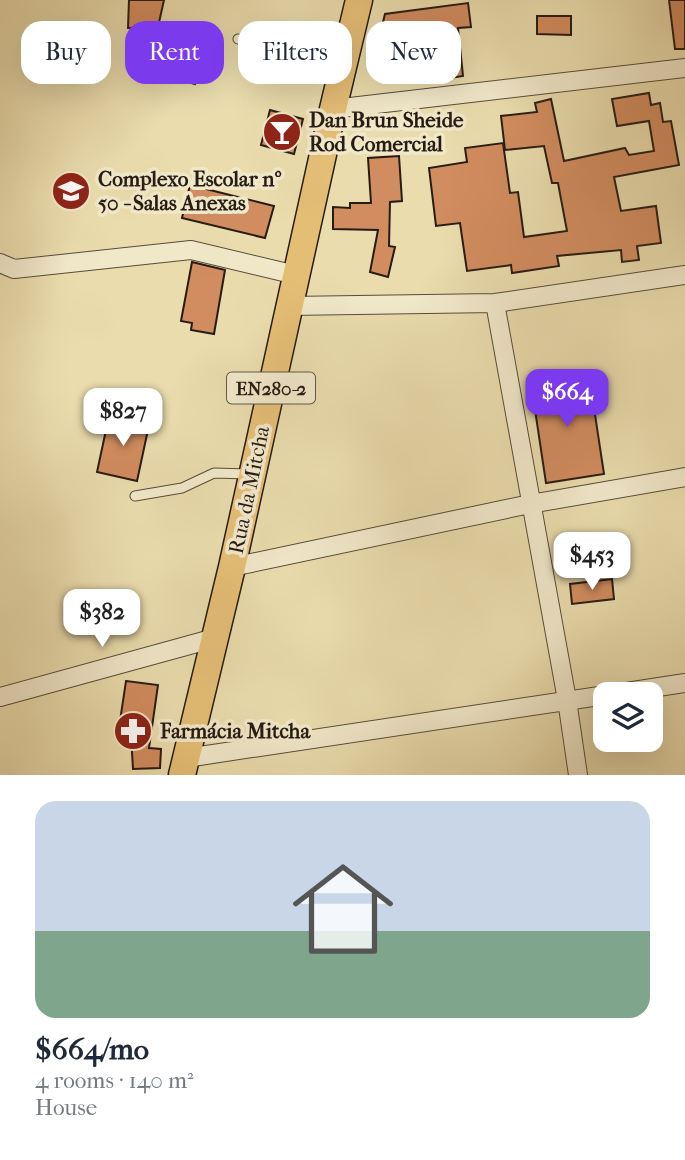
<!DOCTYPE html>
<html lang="en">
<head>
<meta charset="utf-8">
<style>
	:root { --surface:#fff; --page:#f6f6f7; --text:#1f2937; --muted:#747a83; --line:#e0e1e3; --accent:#7c3aed }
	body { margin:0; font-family:"IM FELL French Canon",serif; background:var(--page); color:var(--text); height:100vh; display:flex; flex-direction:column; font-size:26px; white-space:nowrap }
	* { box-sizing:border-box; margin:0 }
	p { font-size:23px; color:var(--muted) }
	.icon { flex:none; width:38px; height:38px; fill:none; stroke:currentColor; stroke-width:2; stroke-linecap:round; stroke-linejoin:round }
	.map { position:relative; height:775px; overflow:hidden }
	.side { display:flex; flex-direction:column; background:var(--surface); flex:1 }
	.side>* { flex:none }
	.guide { position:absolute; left:21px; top:21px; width:644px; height:63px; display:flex; gap:14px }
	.fabs { position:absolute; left:593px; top:682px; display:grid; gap:14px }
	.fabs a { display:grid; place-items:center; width:70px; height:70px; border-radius:14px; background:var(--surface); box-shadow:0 7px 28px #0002; font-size:35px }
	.price { position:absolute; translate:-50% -60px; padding:0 16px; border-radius:14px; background:#fff; color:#222; font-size:23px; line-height:46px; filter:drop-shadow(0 2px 4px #0008) }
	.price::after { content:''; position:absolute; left:50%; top:42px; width:21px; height:16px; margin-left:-10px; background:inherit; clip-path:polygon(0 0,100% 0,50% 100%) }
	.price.active { background:var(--accent); color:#fff }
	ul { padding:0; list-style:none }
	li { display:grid; align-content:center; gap:14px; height:371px; padding:0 35px }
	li+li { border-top:2px solid var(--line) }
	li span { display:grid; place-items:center; height:217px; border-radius:21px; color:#555 }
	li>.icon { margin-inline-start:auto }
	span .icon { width:126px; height:126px; fill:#fffc; stroke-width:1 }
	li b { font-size:30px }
	.tag { padding:0 24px; border-radius:21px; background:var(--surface); box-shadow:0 7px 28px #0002; font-size:24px; line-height:63px }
	.tag.active { background:var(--accent); color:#fff }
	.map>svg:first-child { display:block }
	.building { fill:#d18c5f; stroke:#271c14; stroke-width:2 }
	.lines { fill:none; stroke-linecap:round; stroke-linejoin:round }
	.service-casing { stroke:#584c3a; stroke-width:11 }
	.minor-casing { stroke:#584c3a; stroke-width:20 }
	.primary-casing { stroke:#271c14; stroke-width:29 }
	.service { stroke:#f1e8ca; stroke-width:9 }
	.minor { stroke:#f1e8ca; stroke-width:18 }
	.primary { stroke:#e5be76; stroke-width:26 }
	.labels { text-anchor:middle; stroke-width:7; stroke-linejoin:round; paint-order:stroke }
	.shield { fill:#f1e8ca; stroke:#64594b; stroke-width:2 }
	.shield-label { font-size:19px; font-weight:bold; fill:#271c14 }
	.poi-label { font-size:21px; font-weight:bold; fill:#271c14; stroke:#f1e8ca; text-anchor:start }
	.street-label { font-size:21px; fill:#271c14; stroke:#f1e8ca }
</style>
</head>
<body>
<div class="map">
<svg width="685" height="775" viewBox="0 0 685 775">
	<rect width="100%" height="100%" fill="#eadcad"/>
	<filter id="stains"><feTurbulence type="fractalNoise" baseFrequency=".00286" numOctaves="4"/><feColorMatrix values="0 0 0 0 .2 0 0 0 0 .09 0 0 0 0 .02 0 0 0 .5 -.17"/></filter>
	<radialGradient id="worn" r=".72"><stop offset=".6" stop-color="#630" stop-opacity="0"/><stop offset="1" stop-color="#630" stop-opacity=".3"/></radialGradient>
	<!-- building -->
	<path class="building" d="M129 0H164L158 27 128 28Z
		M669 0H685V49H675Z
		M468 3 471 27 458 28 463 76 437 80 433 24 381 30 385 14Z
		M537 16H571V35L537 34Z
		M158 27 207 39 195 84 146 71Z
		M649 93 651 105 660 103 663 122 671 121 679 165 614 177 621 211 656 206 661 243 637 246 639 260 622 262 621 250 557 256 559 266 512 273 511 265 467 271 460 223 436 226 429 168 467 162 465 148 503 143 510 193 518 192 524 237 567 231 558 183H552L544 146 505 150 501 116 537 112 535 103 551 99 564 161 625 148 629 155 654 151 649 121 617 126 612 99Z
		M270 110 303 119 294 154 261 145Z
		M399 156 402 201 390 202 389 246 395 247 388 277 370 272 378 230 333 229V207L350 208V203H371L368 158Z
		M190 185 274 206 265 238 182 218Z
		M192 262 225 270 214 334 191 330 192 323 181 321Z
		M589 375 604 474 546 483 531 383Z
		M109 416 149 425 137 481 97 472Z
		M612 579 614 599 572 604 570 584Z
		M126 681 158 685 149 748 161 749 160 768 133 769 131 736 118 734Z"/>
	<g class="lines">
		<defs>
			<path id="service" d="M238 39 342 62
				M135 496 182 488 214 473 249 474"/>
			<path id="minor" d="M333 109 685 68
				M0 263 14 269 191 250 296 275
				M495 303 567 700 578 775
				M289 306 495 303 685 275
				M232 567 530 504 685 477
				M607 695 685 683
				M0 697 215 638
				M186 758 606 695"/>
			<path id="primary" d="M182 775 232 567 333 109 359 0"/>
		</defs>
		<!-- service casing -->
		<use href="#service" class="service-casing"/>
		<!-- minor casing -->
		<use href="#minor" class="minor-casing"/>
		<!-- primary casing -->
		<use href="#primary" class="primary-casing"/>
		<!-- service -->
		<use href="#service" class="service"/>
		<!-- minor -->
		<use href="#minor" class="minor"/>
		<!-- primary -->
		<use href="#primary" class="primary"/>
	</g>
	<!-- icons -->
	<defs>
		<symbol id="bar-disc" viewBox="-11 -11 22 22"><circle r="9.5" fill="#8f2418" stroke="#f1e8ca"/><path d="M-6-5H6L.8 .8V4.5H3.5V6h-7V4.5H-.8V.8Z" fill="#fff"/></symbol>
		<symbol id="school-disc" viewBox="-11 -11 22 22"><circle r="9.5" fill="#8f2418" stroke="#f1e8ca"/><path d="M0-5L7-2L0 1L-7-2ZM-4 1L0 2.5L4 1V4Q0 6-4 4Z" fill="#fff"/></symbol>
		<symbol id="pharmacy-disc" viewBox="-11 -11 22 22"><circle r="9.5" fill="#8f2418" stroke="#f1e8ca"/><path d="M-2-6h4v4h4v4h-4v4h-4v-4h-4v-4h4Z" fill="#fff"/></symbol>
	</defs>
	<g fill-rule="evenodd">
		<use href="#bar-disc" x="260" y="110" width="44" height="44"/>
		<use href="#school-disc" x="49" y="169" width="44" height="44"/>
		<use href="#pharmacy-disc" x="111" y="709" width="44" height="44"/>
	</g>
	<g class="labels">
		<!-- shield labels -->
		<rect class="shield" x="227" y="372.5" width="88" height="31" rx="5"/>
		<g class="shield-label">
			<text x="271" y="395">EN280-2</text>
		</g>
		<!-- poi labels -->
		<g class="poi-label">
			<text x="309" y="127">Dan Brun Sheide<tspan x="309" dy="24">Rod Comercial</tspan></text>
			<text x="98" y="186">Complexo Escolar nº<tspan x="98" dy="24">50 - Salas Anexas</tspan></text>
			<text x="160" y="738">Farmácia Mitcha</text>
		</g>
		<!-- street labels -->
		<g class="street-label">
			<text transform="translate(249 490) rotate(-78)" y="7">Rua da Mitcha</text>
		</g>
	</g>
	<rect width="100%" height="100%" filter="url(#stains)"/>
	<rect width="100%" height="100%" fill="url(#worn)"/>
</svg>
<div class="fabs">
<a><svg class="icon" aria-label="layers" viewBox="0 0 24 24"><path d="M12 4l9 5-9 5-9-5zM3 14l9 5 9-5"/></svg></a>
</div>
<b class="price active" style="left:567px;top:429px">$664</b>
<b class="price" style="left:123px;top:448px">$827</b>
<b class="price" style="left:592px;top:592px">$453</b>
<b class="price" style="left:102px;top:649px">$382</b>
<div class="guide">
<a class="tag">Buy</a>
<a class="tag active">Rent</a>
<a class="tag">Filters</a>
<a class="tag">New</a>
</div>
</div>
<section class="side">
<ul>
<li><span style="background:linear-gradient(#c9d6e8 60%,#7fa58c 0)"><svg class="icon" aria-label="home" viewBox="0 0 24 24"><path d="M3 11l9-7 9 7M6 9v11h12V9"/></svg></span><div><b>$664/mo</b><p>4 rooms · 140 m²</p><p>House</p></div></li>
</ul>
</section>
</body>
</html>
